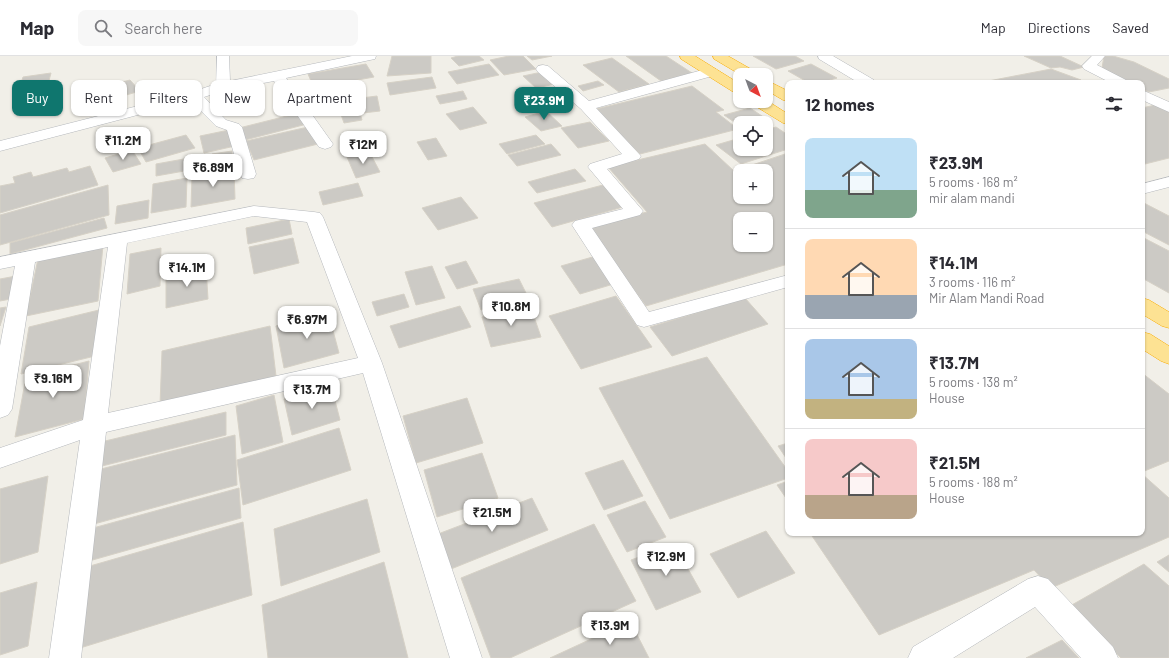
<!DOCTYPE html>
<html lang="en">
<head>
<meta charset="utf-8">
<style>
	:root { --surface:#fff; --page:#f7f7f7; --text:#2b2b33; --muted:#7c7c81; --line:#e1e1e2; --accent:#0f766e }
	body { margin:0; font-family:Barlow,sans-serif; background:var(--page); color:var(--text); height:100vh; display:flex; flex-direction:column; font-size:15px; white-space:nowrap }
	* { box-sizing:border-box; margin:0 }
	p { font-size:13px; color:var(--muted) }
	.icon { flex:none; width:22px; height:22px; fill:none; stroke:currentColor; stroke-width:2; stroke-linecap:round; stroke-linejoin:round }
	.map { position:relative; flex:1; overflow:hidden }
	.panel { position:absolute; left:785px; top:24px; width:360px; height:456px; display:flex; flex-direction:column; background:var(--surface); border-radius:8px; box-shadow:0 1px 3px #0004 }
	.panel>* { flex:none }
	.hud { position:absolute; left:12px; top:24px; width:380px; height:36px; display:flex; gap:8px }
	.needle { width:26px; rotate:139deg }
	.tools { position:absolute; left:733px; top:12px; display:grid; gap:8px }
	.tools a { display:grid; place-items:center; width:40px; height:40px; border-radius:8px; background:var(--surface); box-shadow:0 1px 3px #0004; font-size:20px }
	.price { position:absolute; translate:-50% -34px; padding:0 9px; border-radius:8px; background:#fff; color:#222; font-size:13px; line-height:26px; filter:drop-shadow(0 1px 2px #0008) }
	.price::after { content:''; position:absolute; left:50%; top:24px; width:12px; height:9px; margin-left:-6px; background:inherit; clip-path:polygon(0 0,100% 0,50% 100%) }
	.price.active { background:var(--accent); color:#fff }
	ul { padding:0; list-style:none }
	li { display:flex; align-items:center; gap:12px; height:100px; padding:0 20px }
	li+li { border-top:1px solid var(--line) }
	li span { display:grid; place-items:center; flex:none; width:112px; height:80px; border-radius:8px; color:#555 }
	li>.icon { margin-inline-start:auto }
	span .icon { width:48px; height:48px; fill:#fffc; stroke-width:1 }
	li b { font-size:17px }
	h2 { display:flex; justify-content:space-between; align-items:center; height:48px; padding:0 20px; font-size:17px }
	.tag { padding:0 14px; border-radius:8px; background:var(--surface); box-shadow:0 1px 3px #0004; font-size:14px; line-height:36px }
	.tag.active { background:var(--accent); color:#fff }
	header { display:flex; align-items:center; gap:24px; box-sizing:border-box; height:56px; padding:0 20px; background:var(--surface); border-bottom:1px solid var(--line) }
	header strong { font-size:19px }
	nav { display:flex; gap:22px; margin-inline-start:auto; font-size:14px }
	.search { width:280px; height:36px; background:var(--page); display:flex; align-items:center; gap:10px; box-sizing:border-box; padding:0 14px; border-radius:8px; color:var(--muted); font-size:15px }
	.map>svg:first-child { display:block }
	.building { fill:#cccac5; stroke:#d6d1c6; fill-rule:evenodd }
	.lines { fill:none; stroke-linecap:round; stroke-linejoin:round }
	.minor-casing { stroke:#b5b8bc; stroke-width:1 }
	.highway-casing { stroke:#f9ab00; stroke-width:1 }
	.minor { fill:#fff; fill-rule:evenodd }
	.highway { fill:#fde293; fill-rule:evenodd }
</style>
</head>
<body>
<header>
<strong>Map</strong>
<div class="search"><svg class="icon" aria-label="search" viewBox="0 0 24 24"><circle cx="10" cy="10" r="6"/><path d="M15 15l6 6"/></svg>Search here</div>
<nav><a>Map</a><a>Directions</a><a>Saved</a></nav>
</header>
<div class="map">
<svg width="1169" height="602" viewBox="0 0 1169 602">
	<rect width="100%" height="100%" fill="#f1efe8"/>
	<!-- building -->
	<path class="building" d="M392 0H431V17L387 20Z
		M458 0H479L484 4 459 10 451 2Z
		M509 0H523L536 13 504 19 490 4Z
		M527 0H552L532 4Z
		M626 0H666L692 17 661 25Z
		M753 0H795L804 5 776 13Z
		M1024 0H1060L1084 11 1072 14 1060 11 1051 12Z
		M1104 0H1113L1134 6 1169 23V32L1149 36 1142 33V27H1131L1102 12Z
		M612 2 649 28 619 36 583 9Z
		M366 8 374 21 314 32 308 18Z
		M489 8 499 19 457 28 448 16Z
		M811 8 837 22 819 27H809L788 15Z
		M1051 13 1081 24 1072 27H978Z
		M542 16 555 28 536 32 523 20Z
		M51 17 45 40 15 45 23 21Z
		M432 21 436 32 390 39 387 27Z
		M130 24 140 35 116 42 106 30Z
		M598 25 604 29 583 35 578 30Z
		M350 27 357 40 328 46 321 32Z
		M692 30 724 54 716 56 738 73 640 98 592 54Z
		M561 34 572 46 553 50 543 38Z
		M463 35 467 43 440 48 436 40Z
		M377 40 380 55 363 57 361 42Z
		M1155 49 1169 56V102L1145 108 1142 107V52Z
		M358 50 362 64 344 67 339 53Z
		M473 51 487 67 460 74 446 58Z
		M750 52 768 64 758 67H740V70L724 59Z
		M546 55 562 70 541 75 525 61Z
		M299 57 307 68 245 84 239 72Z
		M590 66 609 85 578 92 561 72Z
		M308 71 318 88 254 104 246 85Z
		M776 71 788 79V93L741 108 716 89 740 82V93H766V74Z
		M229 74 235 90 204 97 200 80Z
		M186 79 195 92 146 106 138 92Z
		M536 79 545 88 507 98 499 88Z
		M436 82 447 100 428 104 417 86Z
		M551 88 561 99 517 110 508 99Z
		M705 88 734 115 788 97V208L646 250 588 171 647 156 608 111ZM740 115H766V141H740ZM740 163H766V189H740Z
		M132 94 141 108 113 116 105 102Z
		M232 95 233 112 212 116V98Z
		M370 97 380 116 356 122 347 101Z
		M206 99 207 111 156 120V108Z
		M90 110 98 129 0 157V130L15 127 13 121 31 116 33 121 67 112 69 116Z
		M575 113 586 125 537 137 528 126Z
		M234 114 235 143 191 151 192 121Z
		M187 122 186 151 151 157 153 128Z
		M358 127 363 140 323 149 319 136Z
		M108 129 109 159 0 189V159Z
		M603 129 623 151 552 171 534 147Z
		M461 141 478 162 438 174 422 152Z
		M149 144 148 162 115 168 117 150Z
		M1142 146 1169 160V189L1142 175Z
		M104 162 107 172 10 198V187Z
		M289 163 292 178 248 188 246 172Z
		M1142 181 1169 195V237L1142 222Z
		M293 182 299 207 254 218 249 191Z
		M103 189 98 245 26 260 38 203Z
		M161 192 160 230 127 238 130 198Z
		M596 200 617 227 580 238 561 210Z
		M466 205 478 227 457 233 445 211Z
		M432 210 445 242 416 249 405 216Z
		M206 211 208 243 166 252V220Z
		M16 220 11 243 0 245V223Z
		M519 223 529 243 481 254 473 233Z
		M404 238 409 251 377 260 372 246Z
		M616 240 652 291 581 313 549 260Z
		M745 242 768 268 672 300 650 271Z
		M460 250 471 271 399 292 390 270Z
		M6 251 0 270V252Z
		M531 252 541 281 491 291 482 261Z
		M99 254 95 300 21 318 29 271Z
		M328 256 339 297 284 312 276 270Z
		M270 270 276 320 160 349 162 295Z
		M707 301 788 415V422L670 463 599 332Z
		M89 305 84 363 15 381 26 321Z
		M1142 317 1169 338V405L1142 416Z
		M331 329 340 364 292 379 284 343Z
		M274 339 283 386 242 398 236 350Z
		M467 342 483 387 416 407 403 360Z
		M226 356V379L98 411 101 386Z
		M339 372 351 414 243 449 237 404Z
		M235 379 237 429 94 468 101 413Z
		M788 387V405L778 390Z
		M482 397 498 442 437 461 424 414Z
		M623 404 643 440 604 454 585 417Z
		M1142 418 1169 442V481L1051 532 1034 514 879 579 810 477H1142Z
		M48 420 38 496 0 508V433Z
		M788 425V445L777 429Z
		M239 432 241 462 89 505 93 472Z
		M532 442 548 474 451 513 438 478Z
		M367 443 380 496 281 530 274 473Z
		M645 445 666 481 627 496 607 459Z
		M243 466 252 539 80 592 90 510Z
		M594 468 636 545 510 602H491L461 522Z
		M766 475 795 517 738 542 710 498Z
		M674 488 701 536 656 554 631 504Z
		M1169 499V516L1157 506Z
		M384 506 408 602H268L262 549Z
		M1144 508 1169 530V602H1121L1070 550Z
		M37 526 28 590 0 599V537Z
		M630 565 649 602H550Z
		M1062 584 1079 602H1026Z"/>
	<g class="lines">
		<defs>
			<path id="minor" d="M217 0H229L230 25 352 0H376L375 3 370 4 286 22 333 88 331 91 325 93 319 91 274 25 226 34 204 41 226 64 239 68 242 71 256 118 254 122 248 123 242 122 240 118 227 74 216 70 191 45 0 95V85L189 37 216 28Z
				M818 0H833L874 24 876 27H859L819 3Z
				M1092 0H1105L1097 9 1126 24 1128 27H1111L1084 13 1082 10Z
				M543 9 548 10 589 45 706 13H716L718 16 716 19 596 52 641 100 639 103 607 113 643 155 640 159 592 172 649 256 788 219V231L644 271 637 269 572 169 575 165 623 153 588 111 590 108 622 98 581 53 538 16 536 13 538 10Z
				M1142 34 1169 46V56L1142 44Z
				M1169 121V131L1142 138V128Z
				M254 150 314 156 320 157 323 161 382 307 482 602H450L363 317 106 376 81 602H49L80 384 0 412V392L83 364 108 191 35 206 12 353 8 359 0 362V290L15 210 0 213V201ZM254 160 307 166 358 302 108 357 127 187Z
				M1038 520 1048 523 1113 591 1118 602H1081L1035 551 953 602H908L913 591 1028 523Z"/>
			<path id="highway" d="M680 0H695L740 28V38L735 37 681 3Z
				M713 0H728L756 16 758 19H741L714 3Z
				M766 24 788 35V45L783 44 766 34Z
				M766 44 788 58V68L783 67 752 48 750 45Z
				M1142 242 1149 244 1169 256V272L1162 270 1142 258Z
				M1142 276 1150 278 1169 290V308L1161 305 1142 293Z"/>
		</defs>
		<!-- minor casing -->
		<use href="#minor" class="minor-casing"/>
		<!-- highway casing -->
		<use href="#highway" class="highway-casing"/>
		<!-- minor -->
		<use href="#minor" class="minor"/>
		<!-- highway -->
		<use href="#highway" class="highway"/>
	</g>
</svg>
<div class="tools">
<a><svg class="needle" viewBox="-14 -14 28 28"><path d="M0-13l5 13h-10z" fill="#e53935"/><path d="M0 13l5-13h-10z" fill="#7c7c81"/></svg></a>
<a><svg class="icon" aria-label="locate" viewBox="0 0 24 24"><circle cx="12" cy="12" r="6"/><path d="M12 2v4M12 18v4M2 12h4M18 12h4"/></svg></a>
<a>+</a>
<a>−</a>
</div>
<b class="price active" style="left:544px;top:65px">₹23.9M</b>
<b class="price" style="left:123px;top:105px">₹11.2M</b>
<b class="price" style="left:363px;top:109px">₹12M</b>
<b class="price" style="left:213px;top:132px">₹6.89M</b>
<b class="price" style="left:187px;top:232px">₹14.1M</b>
<b class="price" style="left:511px;top:271px">₹10.8M</b>
<b class="price" style="left:307px;top:284px">₹6.97M</b>
<b class="price" style="left:53px;top:343px">₹9.16M</b>
<b class="price" style="left:312px;top:354px">₹13.7M</b>
<b class="price" style="left:492px;top:477px">₹21.5M</b>
<b class="price" style="left:666px;top:521px">₹12.9M</b>
<b class="price" style="left:610px;top:590px">₹13.9M</b>
<div class="hud">
<a class="tag active">Buy</a>
<a class="tag">Rent</a>
<a class="tag">Filters</a>
<a class="tag">New</a>
<a class="tag">Apartment</a>
</div>
<section class="panel">
<h2>12 homes<svg class="icon" aria-label="filters" viewBox="0 0 24 24"><path d="M4 7h16M4 17h16"/><circle cx="9" cy="7" r="2"/><circle cx="15" cy="17" r="2"/></svg></h2>
<ul>
<li><span style="background:linear-gradient(#bfe0f5 65%,#7fa58c 0)"><svg class="icon" aria-label="home" viewBox="0 0 24 24"><path d="M3 11l9-7 9 7M6 9v11h12V9"/></svg></span><div><b>₹23.9M</b><p>5 rooms · 168 m²</p><p>mir alam mandi</p></div></li>
<li><span style="background:linear-gradient(#ffd9b3 70%,#9aa5b1 0)"><svg class="icon" aria-label="home" viewBox="0 0 24 24"><path d="M3 11l9-7 9 7M6 9v11h12V9"/></svg></span><div><b>₹14.1M</b><p>3 rooms · 116 m²</p><p>Mir Alam Mandi Road</p></div></li>
<li><span style="background:linear-gradient(#a9c7e8 75%,#c2b280 0)"><svg class="icon" aria-label="home" viewBox="0 0 24 24"><path d="M3 11l9-7 9 7M6 9v11h12V9"/></svg></span><div><b>₹13.7M</b><p>5 rooms · 138 m²</p><p>House</p></div></li>
<li><span style="background:linear-gradient(#f6c9c9 70%,#b9a48a 0)"><svg class="icon" aria-label="home" viewBox="0 0 24 24"><path d="M3 11l9-7 9 7M6 9v11h12V9"/></svg></span><div><b>₹21.5M</b><p>5 rooms · 188 m²</p><p>House</p></div></li>
</ul>
</section>
</div>
</body>
</html>
